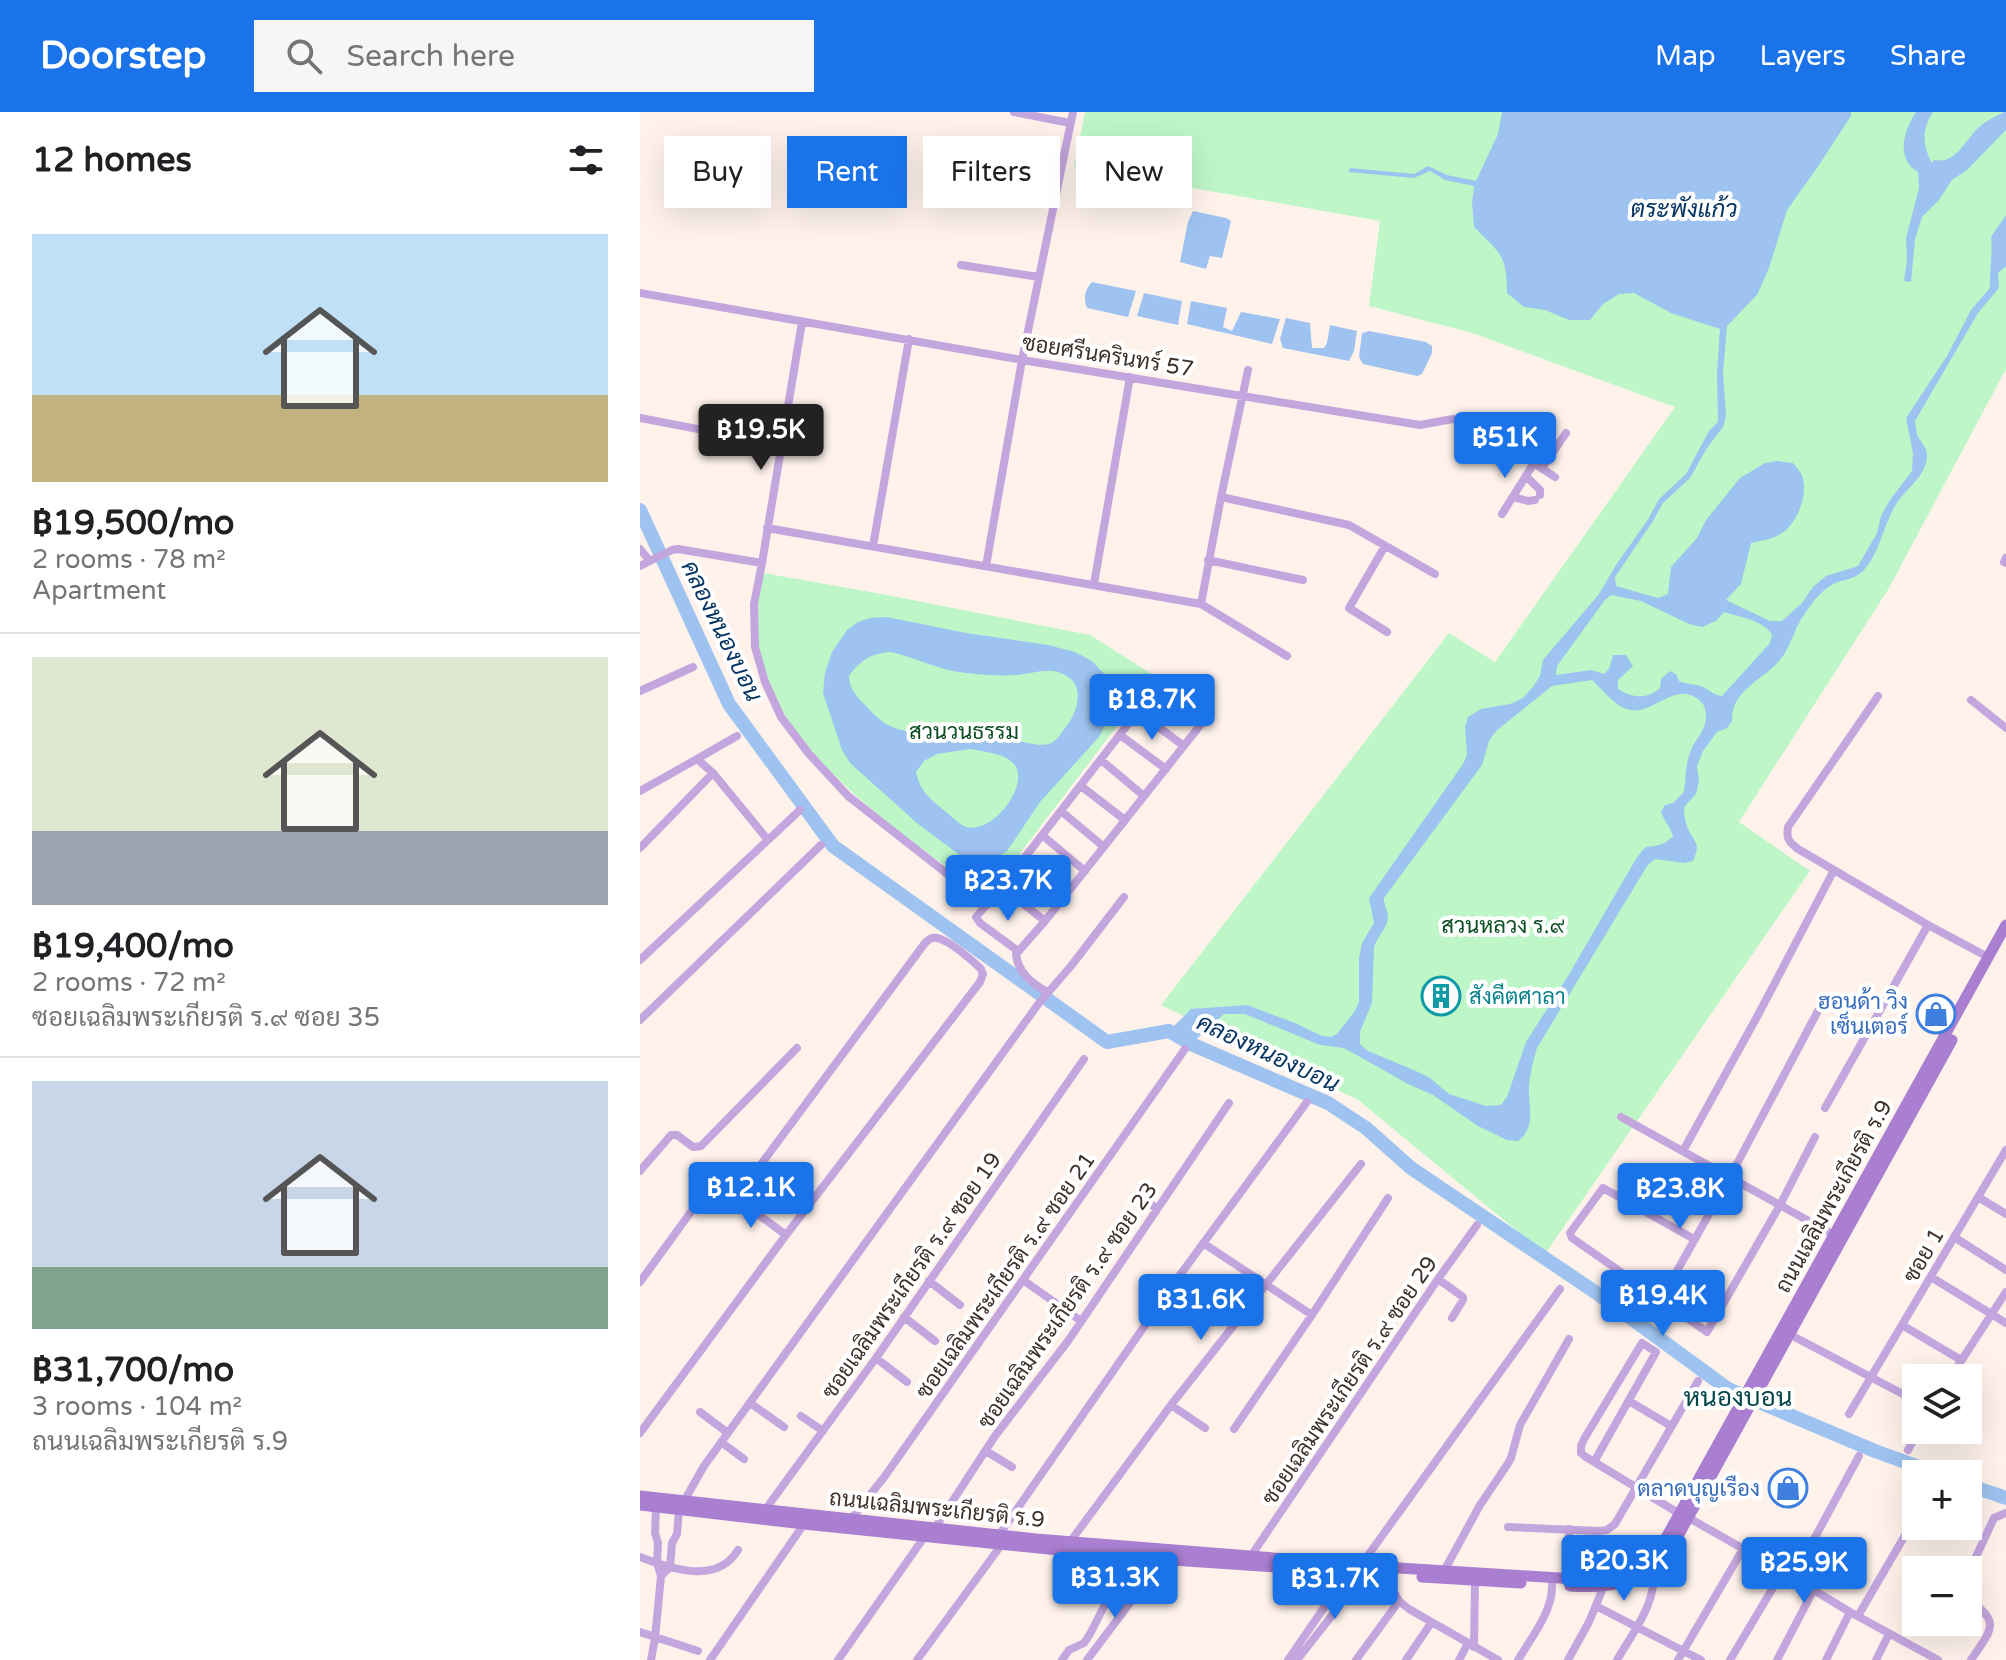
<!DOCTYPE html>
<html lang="en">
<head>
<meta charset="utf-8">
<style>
	:root { --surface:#fff; --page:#f6f6f6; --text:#202124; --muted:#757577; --line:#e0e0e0; --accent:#1a73e8 }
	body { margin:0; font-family:"Varela Round",Sarabun,sans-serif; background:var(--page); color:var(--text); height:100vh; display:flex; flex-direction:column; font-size:30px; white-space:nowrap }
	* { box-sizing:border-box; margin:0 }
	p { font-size:26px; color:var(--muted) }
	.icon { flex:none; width:44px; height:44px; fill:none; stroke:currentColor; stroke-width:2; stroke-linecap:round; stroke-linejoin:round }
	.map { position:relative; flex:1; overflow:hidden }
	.sheet { display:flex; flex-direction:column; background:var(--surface); width:640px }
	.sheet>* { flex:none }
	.guide { position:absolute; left:24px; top:24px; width:760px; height:72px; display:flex; gap:16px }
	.fabs { position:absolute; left:1262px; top:1252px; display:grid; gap:16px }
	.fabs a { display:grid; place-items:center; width:80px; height:80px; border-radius:0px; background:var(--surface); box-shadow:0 8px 32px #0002; font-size:40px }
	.price { position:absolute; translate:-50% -68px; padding:0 18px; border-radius:8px; background:var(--accent); color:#fff; font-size:26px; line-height:52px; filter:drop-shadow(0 2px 4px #0008) }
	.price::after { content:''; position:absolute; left:50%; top:48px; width:24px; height:18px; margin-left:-12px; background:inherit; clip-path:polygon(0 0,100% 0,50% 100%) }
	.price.on { background:#222; color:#fff }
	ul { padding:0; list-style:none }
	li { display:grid; align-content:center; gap:16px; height:424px; padding:0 32px }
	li+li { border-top:2px solid var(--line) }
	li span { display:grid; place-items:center; height:248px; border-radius:0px; color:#555 }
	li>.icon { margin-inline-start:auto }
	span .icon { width:144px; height:144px; fill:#fffc; stroke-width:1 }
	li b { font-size:34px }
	h2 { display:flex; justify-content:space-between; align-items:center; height:96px; padding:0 32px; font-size:34px }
	.pill { padding:0 28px; border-radius:0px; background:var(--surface); box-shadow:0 8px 32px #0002; font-size:28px; line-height:72px }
	.pill.on { background:var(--accent); color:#fff }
	header { display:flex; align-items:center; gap:48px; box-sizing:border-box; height:112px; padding:0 40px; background:var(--accent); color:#fff }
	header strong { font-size:38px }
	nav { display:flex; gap:44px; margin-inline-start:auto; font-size:28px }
	.search { width:560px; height:72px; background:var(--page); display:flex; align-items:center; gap:20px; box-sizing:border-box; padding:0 28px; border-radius:0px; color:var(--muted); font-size:30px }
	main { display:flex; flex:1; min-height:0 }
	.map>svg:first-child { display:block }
	.green { fill:#bef6c8 }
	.water { fill:#9ec3f0; fill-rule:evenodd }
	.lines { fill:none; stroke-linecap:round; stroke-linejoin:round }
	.river { stroke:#9ec3f0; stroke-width:14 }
	.street { stroke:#c3a6de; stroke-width:8 }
	.secondary { stroke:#aa7ed1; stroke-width:11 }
	.labels { text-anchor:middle; stroke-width:8; stroke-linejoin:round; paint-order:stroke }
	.street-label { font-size:22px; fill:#3d322b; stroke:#fff }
	.park-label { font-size:22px; fill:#0c4d23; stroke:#fff }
	.culture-label { font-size:22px; fill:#0d838f; stroke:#fff; text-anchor:start }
	.shop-label { font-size:22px; fill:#366cbe; stroke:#fff; text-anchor:end }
	.water-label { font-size:24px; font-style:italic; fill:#073563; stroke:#fff }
	.quarter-label { font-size:26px; fill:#02464a; stroke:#fff }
</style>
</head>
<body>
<header>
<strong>Doorstep</strong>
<div class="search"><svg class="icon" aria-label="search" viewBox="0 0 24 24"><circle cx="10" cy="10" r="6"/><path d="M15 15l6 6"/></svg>Search here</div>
<nav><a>Map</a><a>Layers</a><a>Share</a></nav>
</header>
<main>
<section class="sheet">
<h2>12 homes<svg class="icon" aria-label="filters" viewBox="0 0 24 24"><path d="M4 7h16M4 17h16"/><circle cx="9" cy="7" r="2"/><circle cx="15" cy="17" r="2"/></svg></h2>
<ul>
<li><span style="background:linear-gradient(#bfe0f5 65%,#c2b280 0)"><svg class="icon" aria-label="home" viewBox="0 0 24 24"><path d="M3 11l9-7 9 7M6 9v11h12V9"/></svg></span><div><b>฿19,500/mo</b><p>2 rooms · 78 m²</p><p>Apartment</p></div></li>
<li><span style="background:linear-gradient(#dfe7d0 70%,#9aa5b1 0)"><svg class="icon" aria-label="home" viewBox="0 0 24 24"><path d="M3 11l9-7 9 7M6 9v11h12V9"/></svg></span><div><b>฿19,400/mo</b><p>2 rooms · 72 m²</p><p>ซอยเฉลิมพระเกียรติ ร.๙ ซอย 35</p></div></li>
<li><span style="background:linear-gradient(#c9d6e8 75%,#7fa58c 0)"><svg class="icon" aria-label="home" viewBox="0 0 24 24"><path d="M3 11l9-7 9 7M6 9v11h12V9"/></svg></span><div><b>฿31,700/mo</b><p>3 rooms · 104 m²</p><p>ถนนเฉลิมพระเกียรติ ร.9</p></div></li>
</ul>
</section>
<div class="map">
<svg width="1366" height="1548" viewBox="0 0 1366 1548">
	<rect width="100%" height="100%" fill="#fef2eb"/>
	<!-- green -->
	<path class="green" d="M445 0H1366V257L1249 476 1099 710 1170 759 905 1142 718 988 521 893 809 521 855 550 1035 295 832 221 729 194 740 109 434 55Z
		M123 461 247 483 450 523 515 564 347 785C266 723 136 643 118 534 114 510 118 485 123 461Z"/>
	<!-- water -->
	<path class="water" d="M862 0H1211V4L1177 56 1147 98 1129 156 1117 183 1087 214 1083 261 1086 304 1083 315 1067 336 1050 366 1023 391 1013 409 975 465 976 474 1018 486 1028 482 1031 455 1057 426 1066 408 1100 366 1125 351 1137 349 1153 351C1157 356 1162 361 1163 367 1168 386 1155 416 1137 424 1129 428 1119 429 1111 431L1101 472 1086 488 1130 509H1142L1162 491 1173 475 1186 464 1218 454 1237 421 1241 404 1250 388 1272 359 1273 341 1266 306 1307 244 1331 198 1350 176C1349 158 1353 142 1351 125L1366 103V154L1358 161 1359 176 1338 201 1275 309C1276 314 1276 318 1277 322 1279 329 1287 334 1287 343 1288 363 1264 378 1255 394 1243 414 1240 441 1223 459 1213 469 1200 467 1190 474 1176 483 1163 503 1156 517 1151 529 1147 540 1139 549 1122 569 1091 578 1092 609L1087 616 1077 620 1063 639 1057 654 1059 669 1056 682 1044 695C1044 702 1045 710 1048 717 1055 732 1061 730 1053 749L1044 751 1015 747 1007 754 897 936C893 949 890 961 889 975 888 995 897 1014 878 1029L867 1028 838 1014 793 983 768 972 704 936 680 933 605 902H584L551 932 529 919 551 897 607 893 655 911 682 924 691 925 697 922 714 900 719 890V846L722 831 734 811 729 786 823 652 827 643 825 615 828 605 841 597 870 592 883 586 893 575 900 564 903 548 959 482 976 453 1009 406 1019 387 1046 362 1069 319 1078 310 1077 261 1080 217 1031 201 994 181 979 182 963 192 950 208H929L905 198 884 195 867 181C867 141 859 141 834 115L832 91 834 74 805 68 790 59 774 66 708 60 710 56 774 62 788 54 807 63 836 69 858 22ZM971 483 1001 489 1049 512 1062 515 1076 509 1084 500C1099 505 1124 508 1132 523L1130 531 1082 584C1074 583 1072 580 1065 576 1056 571 1047 573 1039 569L1036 562 1030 559 1021 567 1020 576C1006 588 992 586 978 577V568L993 554 986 543H973L969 557 964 562 951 558 916 563 917 554 965 488ZM952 568C963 578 976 596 991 598 1014 602 1038 567 1060 589 1065 593 1066 599 1066 605 1066 619 1055 627 1051 638 1045 653 1046 665 1044 680L1033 691 1025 693 1021 700C1024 709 1031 715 1033 725 1029 727 1026 731 1022 732 1005 738 1010 728 996 747L928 864 886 930 867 985 861 993 846 994 809 982 790 966 776 959 728 939 720 932V920L732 891 734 835C737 825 748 815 748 805 748 798 743 793 744 786L842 653 849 629 856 619 912 574Z
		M1276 0H1293C1282 16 1282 34 1292 51L1294 48C1315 52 1324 31 1336 18 1343 10 1355 5 1364 0H1366V18L1327 58 1312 68 1299 88 1282 105 1275 127 1271 170 1264 169 1267 147 1266 126 1279 76 1278 60C1255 47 1264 18 1276 0Z
		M553 99 586 106 591 109 582 146 570 144 566 157 540 150 548 110Z
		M452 170 496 179 488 205 447 196C443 187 445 177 452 170Z
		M504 181 542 189 538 213 497 204Z
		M551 189 587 196 583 215 592 219 601 200 640 207 632 232 547 212Z
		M646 206 670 211 672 236H684L687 231 690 213 717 219 714 239 709 249 643 236 640 227Z
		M729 219 786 230 792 234V241L782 262 777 264 723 252 719 245 722 221Z
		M247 505 326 521 408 533 435 540 452 549 466 564 472 575 471 601 459 625 400 690 367 739 349 751 336 752 325 747 278 712 210 651 202 638 183 581 185 561 192 540 207 518 218 510 230 506ZM251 540C277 546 300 559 327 561 343 563 360 564 376 563 389 562 406 556 418 560 447 569 439 597 426 615 421 621 417 629 409 632 390 637 343 615 321 611 309 609 302 613 291 616 264 624 245 616 227 595 218 586 209 577 209 564 220 548 232 541 251 540ZM331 637C343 640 362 641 372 650 394 669 352 726 324 714 318 711 310 703 305 699 290 687 280 679 276 660L284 649 297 642Z"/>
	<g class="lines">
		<!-- river -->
		<path class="river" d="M0 398 89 592 193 734 467 930 529 919 551 932 688 991 726 1016 771 1056 958 1182 1088 1277 1235 1339 1298 1362
			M1328 1373 1366 1386"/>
		<!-- street -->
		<path class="street" d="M374 0 430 11
			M321 153 399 165
			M0 181 382 248 780 313 813 307 831 311 915 365
			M0 306 141 333
			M902 356 926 321
			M886 364 900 378V383
			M581 385 709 413 795 462
			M873 385 888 389 895 388
			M862 402 894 351
			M127 416 561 492 647 544
			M233 434 269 227
			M745 434 709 496 747 520
			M0 437 10 449
			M1366 446 1364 450 1366 451
			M568 448 663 468
			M122 451 114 492 115 535 125 570 141 605 169 642 208 684 347 793
			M0 454 32 438 38 437 122 451 162 210
			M346 454 382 248 433 0
			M454 472 490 265
			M561 492 581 385 608 258
			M0 579 53 555
			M1238 584 1148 715C1146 727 1149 730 1158 737L1288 813 1348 845
			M1331 588 1366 616
			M498 600 544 634
			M480 623 526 657
			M57 647 97 624
			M461 648 504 684
			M441 674 485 708
			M0 679 57 647 73 661 128 728
			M421 699 464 735
			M402 723 445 759
			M0 736 73 661
			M382 750 425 784
			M362 775 405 809
			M378 839 340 811 336 805 362 775 519 572 561 601 563 606 562 611 405 809 376 842C378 861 392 871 407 880
			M0 848 160 698
			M0 908 181 733
			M1185 996 1288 813
			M981 1005 1194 1123
			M1043 1039 1118 903 1194 758
			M0 1059 31 1023H37L53 1035 61 1034 157 936
			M498 1082 517 1097
			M1338 1085 1366 1102
			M96 1086 146 1123
			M1314 1125 1366 1158
			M1054 1127 963 1076 930 1121 932 1126 1067 1220 1140 1093 1175 1025
			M563 1131 672 1203
			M1291 1165 1366 1211
			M798 1167 823 1185V1188L812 1206
			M383 1168 441 1209
			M289 1169 320 1193
			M0 1170 69 1075H77L96 1086 285 831C290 827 290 825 297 826 309 828 332 848 341 857L343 862 340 870 146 1123 0 1321
			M1020 1189 1090 1065 1180 895
			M264 1205 295 1229
			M1262 1213 1321 1248
			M1149 1222 1276 1289
			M236 1246 267 1270
			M1310 1266 1366 1180
			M989 1289 1031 1314
			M110 1291 144 1315
			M531 1293 565 1316
			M60 1300 88 1321
			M1209 1302 1366 1038
			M161 1304 183 1319
			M594 1317 672 1203 748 1086
			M81 1330 104 1347
			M1268 1338 1279 1318
			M346 1339 372 1355
			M954 1350 1016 1240 1002 1231 944 1327 941 1334V1341L946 1345 1040 1402
			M125 1398 236 1246 444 947
			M1049 1406 1137 1456 1210 1500 1298 1548
			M211 1407 245 1364 545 937
			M868 1415 959 1419 967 1418 975 1412 1058 1269
			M295 1416 355 1324 428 1229 589 991
			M359 1423 540 1163 667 990
			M430 1430 531 1293 721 1052
			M611 1444 798 1167 837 1113
			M0 1445C31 1457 77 1473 98 1438
			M721 1453 920 1177
			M804 1459 840 1393 867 1353 871 1346 880 1313 929 1227
			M744 1462 759 1489 769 1497 858 1548
			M1328 1462 1354 1406 1366 1401
			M21 1464 30 1455 32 1431 37 1422 39 1398 64 1354 399 891 431 854 484 785
			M1153 1466 1219 1344
			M928 1467 929 1417
			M1328 1488C1364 1510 1349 1520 1331 1548
			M956 1494 1061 1548
			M1218 1504 1271 1413
			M0 1520 58 1539
			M834 1535 835 1469
			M11 1548 15 1526 21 1464 17 1451 18 1431 15 1421 16 1395
			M70 1548 164 1412
			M198 1548 285 1424
			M277 1548 362 1432
			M422 1548 429 1538 444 1531 450 1522 474 1475 487 1445
			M447 1548 523 1447
			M648 1548 690 1487 685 1458
			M657 1548 697 1497 703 1487 710 1460
			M716 1548 759 1489
			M766 1548 791 1511
			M819 1548 828 1531
			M878 1548C891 1526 913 1499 912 1473
			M928 1548 949 1510 963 1476
			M977 1548C995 1517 1017 1491 1014 1454
			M1038 1548 1103 1437
			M1090 1548 1143 1459
			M1137 1548 1173 1479
			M1186 1548 1210 1500
			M1236 1548 1249 1522"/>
		<!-- secondary -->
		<path class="secondary" d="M0 1384 396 1427 759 1456 935 1467C949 1467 966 1469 980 1465 1000 1458 1015 1440 1027 1424L1366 813
			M0 1393 164 1412 487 1445 741 1462
			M782 1465 881 1471
			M930 1474C975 1477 1002 1471 1032 1435L1312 928"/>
	</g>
	<!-- icons -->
	<defs>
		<symbol id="building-ring" viewBox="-11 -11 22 22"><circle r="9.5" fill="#fff" stroke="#0f9aa8" stroke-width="1.5"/><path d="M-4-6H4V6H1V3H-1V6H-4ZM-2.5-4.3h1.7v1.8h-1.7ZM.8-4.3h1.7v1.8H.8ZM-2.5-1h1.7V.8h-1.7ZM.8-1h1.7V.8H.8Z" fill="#0f9aa8"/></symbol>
		<symbol id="shop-ring" viewBox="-11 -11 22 22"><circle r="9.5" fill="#fff" stroke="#3f7fe0" stroke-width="1.5"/><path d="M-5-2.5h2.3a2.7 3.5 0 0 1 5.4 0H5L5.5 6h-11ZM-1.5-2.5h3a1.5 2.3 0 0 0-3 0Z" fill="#3f7fe0"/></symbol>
	</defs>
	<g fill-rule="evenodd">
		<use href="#building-ring" x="779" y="862" width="44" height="44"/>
		<use href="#shop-ring" x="1274" y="880" width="44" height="44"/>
		<use href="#shop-ring" x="1126" y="1354" width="44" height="44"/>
	</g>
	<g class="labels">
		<!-- street labels -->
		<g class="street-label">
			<text transform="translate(468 243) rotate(9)" y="8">ซอยศรีนครินทร์ 57</text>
			<text transform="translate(1193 1084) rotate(-61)" y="8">ถนนเฉลิมพระเกียรติ ร.9</text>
			<text transform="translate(1283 1143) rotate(-60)" y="8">ซอย 1</text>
			<text transform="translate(271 1163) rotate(-55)" y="8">ซอยเฉลิมพระเกียรติ ร.๙ ซอย 19</text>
			<text transform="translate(365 1163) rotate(-55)" y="8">ซอยเฉลิมพระเกียรติ ร.๙ ซอย 21</text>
			<text transform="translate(427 1193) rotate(-55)" y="8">ซอยเฉลิมพระเกียรติ ร.๙ ซอย 23</text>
			<text transform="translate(709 1268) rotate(-56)" y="8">ซอยเฉลิมพระเกียรติ ร.๙ ซอย 29</text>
			<text transform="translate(297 1396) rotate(6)" y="8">ถนนเฉลิมพระเกียรติ ร.9</text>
		</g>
		<!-- park labels -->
		<g class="park-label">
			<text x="324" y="627">สวนวนธรรม</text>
			<text x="863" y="821">สวนหลวง ร.๙</text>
		</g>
		<!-- culture labels -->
		<g class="culture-label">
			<text x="829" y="892">สังคีตศาลา</text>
		</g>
		<!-- shop labels -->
		<g class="shop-label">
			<text x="1268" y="897">ฮอนด้า วิง<tspan x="1268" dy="25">เซ็นเตอร์</tspan></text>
			<text x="1120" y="1384">ตลาดบุญเรือง</text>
		</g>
		<!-- water labels -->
		<g class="water-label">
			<text x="1044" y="105">ตระพังแก้ว</text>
			<text transform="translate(82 519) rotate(64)" y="8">คลองหนองบอน</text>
			<text transform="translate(628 941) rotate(25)" y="8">คลองหนองบอน</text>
		</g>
		<!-- quarter labels -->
		<g class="quarter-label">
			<text x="1098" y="1294">หนองบอน</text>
		</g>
	</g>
</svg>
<div class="fabs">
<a><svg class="icon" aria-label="layers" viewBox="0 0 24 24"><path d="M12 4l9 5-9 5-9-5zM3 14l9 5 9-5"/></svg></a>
<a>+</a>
<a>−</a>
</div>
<b class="price on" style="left:121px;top:360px">฿19.5K</b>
<b class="price" style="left:865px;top:368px">฿51K</b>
<b class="price" style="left:512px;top:630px">฿18.7K</b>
<b class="price" style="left:368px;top:811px">฿23.7K</b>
<b class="price" style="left:111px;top:1118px">฿12.1K</b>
<b class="price" style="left:1040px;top:1119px">฿23.8K</b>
<b class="price" style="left:1023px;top:1226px">฿19.4K</b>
<b class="price" style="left:561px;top:1230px">฿31.6K</b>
<b class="price" style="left:984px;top:1491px">฿20.3K</b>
<b class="price" style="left:1164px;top:1493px">฿25.9K</b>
<b class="price" style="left:475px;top:1508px">฿31.3K</b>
<b class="price" style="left:695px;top:1509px">฿31.7K</b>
<div class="guide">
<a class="pill">Buy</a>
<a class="pill on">Rent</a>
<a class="pill">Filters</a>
<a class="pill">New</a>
</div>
</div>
</main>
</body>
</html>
